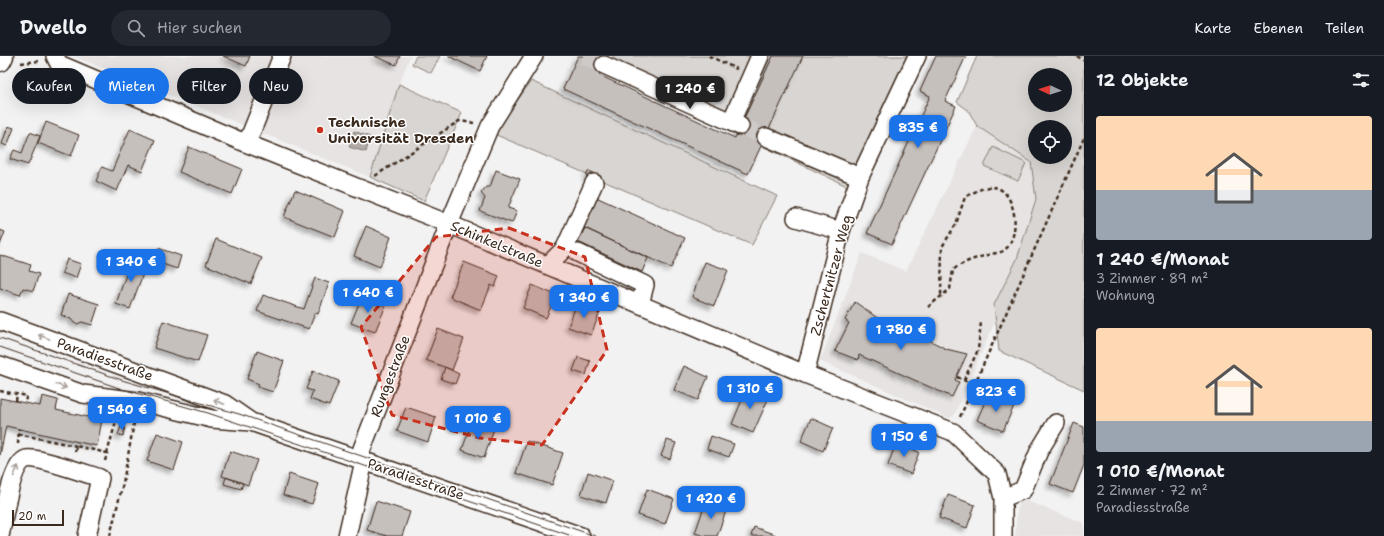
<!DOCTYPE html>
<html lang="de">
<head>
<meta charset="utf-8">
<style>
	:root { --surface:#171b24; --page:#242831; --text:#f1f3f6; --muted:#9ea1a6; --line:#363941; --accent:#1a73e8 }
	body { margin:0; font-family:"Shantell Sans",sans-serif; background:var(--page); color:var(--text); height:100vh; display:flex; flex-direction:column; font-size:15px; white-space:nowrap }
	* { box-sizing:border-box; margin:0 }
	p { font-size:13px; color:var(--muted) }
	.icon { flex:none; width:22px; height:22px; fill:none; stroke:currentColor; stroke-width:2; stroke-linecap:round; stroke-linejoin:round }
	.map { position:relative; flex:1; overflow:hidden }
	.details { display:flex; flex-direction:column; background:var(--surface); width:300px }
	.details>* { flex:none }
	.hud { position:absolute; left:12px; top:12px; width:380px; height:36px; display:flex; gap:8px }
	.needle { width:26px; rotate:274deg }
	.buttons { position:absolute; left:1028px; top:12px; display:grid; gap:8px }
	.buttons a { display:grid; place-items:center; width:44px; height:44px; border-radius:50%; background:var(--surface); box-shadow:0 4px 16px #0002; font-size:20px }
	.scale { position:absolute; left:12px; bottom:10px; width:52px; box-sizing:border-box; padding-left:4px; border:2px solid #3b2a1e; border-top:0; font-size:11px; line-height:14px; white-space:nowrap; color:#3b2a1e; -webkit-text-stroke:3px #fff; paint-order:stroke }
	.price { position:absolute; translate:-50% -34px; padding:0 9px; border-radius:8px; background:var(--accent); color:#fff; font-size:13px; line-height:26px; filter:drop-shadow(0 1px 2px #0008) }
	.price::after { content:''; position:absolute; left:50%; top:24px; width:12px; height:9px; margin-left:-6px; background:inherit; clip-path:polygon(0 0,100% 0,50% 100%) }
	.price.active { background:#222; color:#fff }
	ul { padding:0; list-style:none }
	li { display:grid; align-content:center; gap:8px; height:212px; padding:0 12px }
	li span { display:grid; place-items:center; height:124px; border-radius:4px; color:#555 }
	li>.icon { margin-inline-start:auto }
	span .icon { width:72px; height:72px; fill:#fffc; stroke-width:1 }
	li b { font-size:17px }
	h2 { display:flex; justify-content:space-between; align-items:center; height:48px; padding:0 12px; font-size:17px }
	.tag { padding:0 14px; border-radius:18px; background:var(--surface); box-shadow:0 4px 16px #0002; font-size:14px; line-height:36px }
	.tag.active { background:var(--accent); color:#fff }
	header { display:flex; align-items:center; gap:24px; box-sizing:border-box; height:56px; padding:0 20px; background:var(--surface); border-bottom:1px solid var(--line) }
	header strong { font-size:19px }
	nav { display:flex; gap:22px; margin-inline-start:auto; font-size:14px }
	.search { width:280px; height:36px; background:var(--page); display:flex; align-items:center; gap:10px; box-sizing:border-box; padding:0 14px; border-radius:22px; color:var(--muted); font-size:15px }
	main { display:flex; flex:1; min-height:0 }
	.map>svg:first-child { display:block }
	.built { fill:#e6e3e2 }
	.green { fill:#d8d5d2; stroke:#8a8078; fill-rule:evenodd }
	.water { fill:#b2aba7; stroke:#827770 }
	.building { fill:#c6c0bd; stroke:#3b2a1e; filter:url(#shadow) }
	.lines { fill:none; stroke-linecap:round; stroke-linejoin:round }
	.minor-tunnel { stroke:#cecac8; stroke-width:17; stroke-dasharray:17 8; stroke-linecap:butt }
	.minor-casing { stroke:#3b2a1e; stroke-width:20 }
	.major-casing { stroke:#3b2a1e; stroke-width:25 }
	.path { stroke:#3b2a1e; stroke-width:2.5; stroke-dasharray:4 3; stroke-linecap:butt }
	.minor { stroke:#fff; stroke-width:17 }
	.major { stroke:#fff; stroke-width:22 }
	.tram { stroke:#3b2a1e; stroke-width:1 }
	.oneway { stroke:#a79f9a }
	.marked { fill:#c8321e; fill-opacity:0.2; stroke:#c8321e; stroke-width:3; stroke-dasharray:8 5; stroke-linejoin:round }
	.poi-dot { fill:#c8321e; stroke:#fff; stroke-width:1.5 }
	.labels { text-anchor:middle; stroke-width:3; stroke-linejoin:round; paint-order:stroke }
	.poi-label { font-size:14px; font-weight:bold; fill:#3b2a1e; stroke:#fff; text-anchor:start }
	.street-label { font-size:14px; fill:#3b2a1e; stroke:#fff }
</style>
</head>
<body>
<header>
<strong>Dwello</strong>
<div class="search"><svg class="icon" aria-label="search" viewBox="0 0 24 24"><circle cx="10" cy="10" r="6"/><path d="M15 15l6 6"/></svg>Hier suchen</div>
<nav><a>Karte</a><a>Ebenen</a><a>Teilen</a></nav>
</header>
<main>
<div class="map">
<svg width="1084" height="480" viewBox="0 0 1084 480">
	<defs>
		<filter id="shadow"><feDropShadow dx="-3.5" dy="3.5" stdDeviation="2" flood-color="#0004"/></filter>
	</defs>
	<rect width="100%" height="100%" fill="#f3f2f2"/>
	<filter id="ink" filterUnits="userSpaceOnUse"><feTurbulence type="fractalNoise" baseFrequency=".025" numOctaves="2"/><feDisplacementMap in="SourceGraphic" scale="8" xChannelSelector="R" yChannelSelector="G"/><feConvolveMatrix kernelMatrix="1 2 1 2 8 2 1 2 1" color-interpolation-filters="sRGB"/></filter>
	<g filter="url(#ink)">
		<!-- built -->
		<path class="built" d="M73 0H410L399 28 370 121Z
			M977 70 1035 96V101L1063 109 954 360 949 362 820 305 862 197 906 215Z
			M1027 445 1084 467V480H1015L1018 447Z"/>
		<!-- green -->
		<path class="green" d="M416 0H440L431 17 412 8Z
			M613 0H913L851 132 606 16Z
			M977 0H1084V334L999 295 994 249 1017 203 1036 143 1031 106 977 70 968 54 957 46ZM1035 19H1065V49H1035ZM1035 71H1065V101H1035Z
			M531 25 777 140 752 189 494 78Z
			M399 28 462 57 424 145 370 121Z
			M993 91 1026 107 1018 125 984 110Z"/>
		<!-- water -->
		<path class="water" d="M354 75 370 81 366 96 349 91Z"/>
		<!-- building -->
		<path class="building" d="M223 0H250L246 10Z
			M374 0H400L396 9Z
			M448 0H487L480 15Z
			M578 0H608L599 19 735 82 773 0H803L748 118 563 33Z
			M936 0H966L945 45 956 50 892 188 867 177 930 40 920 35Z
			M46 66 79 79 71 100 38 87Z
			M8 70 14 72 7 90 2 88Z
			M130 73 155 84 142 115 128 109 117 135 96 125 102 111 112 115Z
			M30 76 40 80 28 109 10 103 14 94 22 97Z
			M189 91 242 113 232 138 179 116Z
			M496 114 520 123 508 152 517 155 512 167 480 155 485 142 481 137 486 131H490Z
			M589 115 596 118 594 124 586 120Z
			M295 134 345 155 335 181 284 161Z
			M596 141 685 182 671 212 582 171Z
			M366 170 391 181 380 211 354 200Z
			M585 172 648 202 642 216 578 186Z
			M0 174 5 176 0 189Z
			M216 183 262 202 251 228 206 209Z
			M158 192 181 200 177 213 154 205Z
			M0 199 31 209 29 215 39 218 33 235 23 232 20 239 0 232Z
			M132 201 147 207 130 253 116 248Z
			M67 203 81 208 76 222 62 217Z
			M464 206 499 220 495 231 491 229 481 254 450 241Z
			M705 206 728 214 714 250 692 241Z
			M315 222 329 227 318 258 315 257 309 273 257 255 263 239 304 253Z
			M532 229 556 239 546 262 523 252Z
			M68 238 99 248 92 269 82 266 77 268 74 267 71 263 61 259Z
			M362 240 386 249 375 276 351 267Z
			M855 246 890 271 907 272 946 293 967 298 955 324 959 326 952 341 859 299 858 304 835 295 849 267 845 264Z
			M577 247 600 256 591 279 568 271Z
			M163 265 207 279 198 306 154 292Z
			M438 273 464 283 452 314 426 304Z
			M257 295 284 305 273 336 258 331 259 328 247 323Z
			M578 301 590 305 586 319 573 315Z
			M684 310 708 321 698 344 674 334Z
			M445 311 459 318 455 328 441 323Z
			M313 315 339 325 329 350 310 343 313 335 306 333Z
			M747 332 769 341 753 377 732 368Z
			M988 339 1014 350 1003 375 977 364Z
			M42 340 58 344 56 354 102 364 97 390 6 370 0 399V342L40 350Z
			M406 351 436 361 428 386 397 375Z
			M811 362 833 372 823 395 801 385Z
			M472 366 494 373 484 402 462 394Z
			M1074 367 1084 371V409L1073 437 1050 428Z
			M121 370 125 371 123 380 118 379Z
			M157 377 183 386 174 414 147 405Z
			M711 380 734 388 729 401 707 393Z
			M667 384 676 387 670 403 661 400Z
			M527 385 563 397 552 429 516 417Z
			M896 387 919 396 911 418 888 409Z
			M230 395 257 404 248 429 222 420Z
			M588 416 613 425 606 447 581 439Z
			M289 418 319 428 312 448 283 439Z
			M226 421 243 427 241 433 224 428Z
			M647 433 674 443 665 468 638 459Z
			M948 439 975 449 967 472 939 462Z
			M376 445 410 456 402 480H387L367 474Z
			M706 445 727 452 717 480H705L695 477Z
			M754 471 776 479V480H751Z"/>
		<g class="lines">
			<!-- minor-tunnel -->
			<path class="minor-tunnel" d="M583 0 604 9
				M741 70 766 81"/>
			<defs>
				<path id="minor" d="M55 0 59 8 238 84 449 168 805 318 953 376 997 418 1003 442V480
					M604 9 731 66
					M740 70 731 66 760 0
					M766 81 860 121
					M247 87 282 0
					M796 162 841 175
					M578 197 645 229 640 248
					M548 209 565 192 594 127
					M0 265 225 348 251 366 581 480
					M0 309 83 338 138 345 212 363 251 366
					M805 318 841 175 860 121 917 0
					M358 403 449 168 490 70 534 0
					M1003 442 1023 434 1039 395 1056 367
					M0 480C4 464 10 409 26 403 36 400 87 418 100 422L87 480
					M347 480 364 405"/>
				<path id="major" d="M0 4 2 0"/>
			</defs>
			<!-- minor casing -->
			<use href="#minor" class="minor-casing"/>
			<!-- major casing -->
			<use href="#major" class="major-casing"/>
			<!-- path -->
			<path class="path" d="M709 0 737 13
				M1077 0 1084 5
				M21 7 39 5
				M375 120 459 65 474 67
				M928 251 950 233 953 214C964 205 977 202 991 198 995 197 1000 197 1003 195 1022 183 1017 133 993 131 983 130 974 137 965 141L956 168 942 191 941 240
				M957 321 974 329
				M964 324 978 294 981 266
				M0 335 27 340 24 347
				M16 345 17 338
				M960 361 1084 82
				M18 378 76 390 77 386
				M18 388 19 373
				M75 396 76 390 107 397
				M105 405 118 358
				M110 480 123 427 135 361"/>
			<!-- minor -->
			<use href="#minor" class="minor"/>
			<!-- major -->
			<use href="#major" class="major"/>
			<!-- tram -->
			<path class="tram" d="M0 282 125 325 239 358 595 480
				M0 291 122 333 208 357 572 480"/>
		</g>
		<!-- one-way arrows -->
		<defs><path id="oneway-shaft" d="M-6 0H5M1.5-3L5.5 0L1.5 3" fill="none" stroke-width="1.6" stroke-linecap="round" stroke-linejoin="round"/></defs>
		<g class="oneway">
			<use href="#oneway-shaft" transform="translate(44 281) rotate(-160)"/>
			<use href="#oneway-shaft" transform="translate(61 330) rotate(19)"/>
			<use href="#oneway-shaft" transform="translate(219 346) rotate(-159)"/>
			<use href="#oneway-shaft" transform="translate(16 415) rotate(-66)"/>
		</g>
	</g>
	<!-- marked area -->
	<path class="marked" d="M509 172 585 201 607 294 542 389 480 382 392 359 361 271 436 181Z"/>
	<!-- markers -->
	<circle class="poi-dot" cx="320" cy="74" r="4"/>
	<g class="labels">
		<!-- poi labels -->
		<g class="poi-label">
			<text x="328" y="71">Technische<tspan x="328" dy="16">Universität Dresden</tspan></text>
		</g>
		<!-- street labels -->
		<g class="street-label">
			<text transform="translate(497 188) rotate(23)" y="5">Schinkelstraße</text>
			<text transform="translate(831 219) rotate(-75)" y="5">Zschertnitzer Weg</text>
			<text transform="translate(105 303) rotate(20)" y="5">Paradiesstraße</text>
			<text transform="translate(390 320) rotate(-69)" y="5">Rungestraße</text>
			<text transform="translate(416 423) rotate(19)" y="5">Paradiesstraße</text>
		</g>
	</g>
</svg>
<div class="buttons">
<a><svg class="needle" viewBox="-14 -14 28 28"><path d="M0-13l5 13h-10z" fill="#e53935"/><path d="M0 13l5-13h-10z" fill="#9ea1a6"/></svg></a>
<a><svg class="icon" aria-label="locate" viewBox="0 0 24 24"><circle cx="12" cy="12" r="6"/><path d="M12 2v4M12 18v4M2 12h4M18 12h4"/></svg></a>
</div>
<div class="scale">20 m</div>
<b class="price active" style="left:690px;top:54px">1 240 €</b>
<b class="price" style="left:918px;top:93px">835 €</b>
<b class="price" style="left:131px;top:227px">1 340 €</b>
<b class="price" style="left:368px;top:258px">1 640 €</b>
<b class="price" style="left:584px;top:263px">1 340 €</b>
<b class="price" style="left:901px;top:295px">1 780 €</b>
<b class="price" style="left:750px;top:354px">1 310 €</b>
<b class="price" style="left:996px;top:357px">823 €</b>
<b class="price" style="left:122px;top:375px">1 540 €</b>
<b class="price" style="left:478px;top:384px">1 010 €</b>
<b class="price" style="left:904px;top:402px">1 150 €</b>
<b class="price" style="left:711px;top:464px">1 420 €</b>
<div class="hud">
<a class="tag">Kaufen</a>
<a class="tag active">Mieten</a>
<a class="tag">Filter</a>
<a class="tag">Neu</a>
</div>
</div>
<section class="details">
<h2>12 Objekte<svg class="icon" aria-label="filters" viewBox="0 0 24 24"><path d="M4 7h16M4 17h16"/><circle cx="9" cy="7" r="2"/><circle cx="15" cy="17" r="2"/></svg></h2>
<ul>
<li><span style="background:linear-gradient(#ffd9b3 60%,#9aa5b1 0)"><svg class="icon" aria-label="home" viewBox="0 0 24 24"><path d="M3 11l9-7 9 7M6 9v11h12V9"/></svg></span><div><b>1 240 €/Monat</b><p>3 Zimmer · 89 m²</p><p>Wohnung</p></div></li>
<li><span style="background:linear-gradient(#ffd9b3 75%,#9aa5b1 0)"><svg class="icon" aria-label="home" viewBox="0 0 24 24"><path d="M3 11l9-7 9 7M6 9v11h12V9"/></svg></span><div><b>1 010 €/Monat</b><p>2 Zimmer · 72 m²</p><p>Paradiesstraße</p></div></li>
</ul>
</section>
</main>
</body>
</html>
